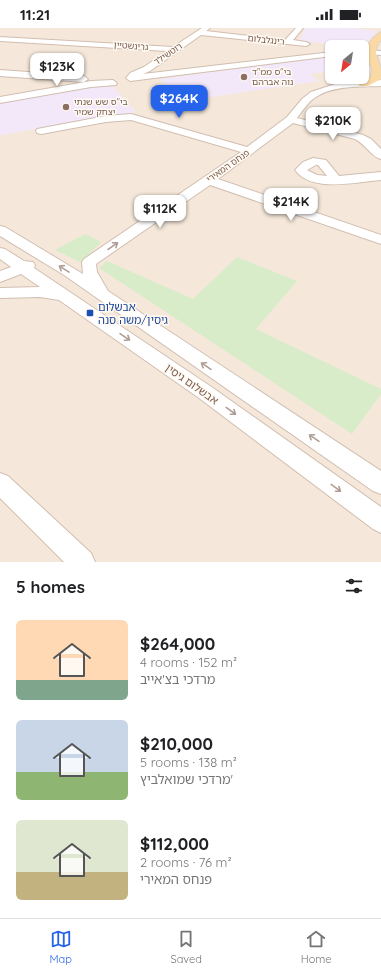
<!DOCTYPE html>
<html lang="en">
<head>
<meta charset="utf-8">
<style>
	:root { --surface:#fff; --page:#f6f6f6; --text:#202124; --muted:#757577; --line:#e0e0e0; --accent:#2563eb }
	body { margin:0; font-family:Quicksand,"Noto Sans Hebrew",sans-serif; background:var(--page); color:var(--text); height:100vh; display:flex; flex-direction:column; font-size:15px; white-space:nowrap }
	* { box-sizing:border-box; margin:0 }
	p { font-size:13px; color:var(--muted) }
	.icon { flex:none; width:22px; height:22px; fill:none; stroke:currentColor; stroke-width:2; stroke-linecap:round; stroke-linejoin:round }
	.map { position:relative; height:534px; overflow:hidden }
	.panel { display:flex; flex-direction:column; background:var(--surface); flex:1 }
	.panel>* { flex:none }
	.needle { width:26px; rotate:210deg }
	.tools { position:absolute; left:325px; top:12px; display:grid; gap:8px }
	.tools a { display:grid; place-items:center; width:44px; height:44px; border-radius:6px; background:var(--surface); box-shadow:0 1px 3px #0004; font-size:20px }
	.price { position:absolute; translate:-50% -34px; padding:0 9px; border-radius:8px; background:#fff; color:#222; font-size:13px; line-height:26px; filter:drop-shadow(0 1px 2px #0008) }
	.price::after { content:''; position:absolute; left:50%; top:24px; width:12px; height:9px; margin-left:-6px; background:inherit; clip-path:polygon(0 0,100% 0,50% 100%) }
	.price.active { background:var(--accent); color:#fff }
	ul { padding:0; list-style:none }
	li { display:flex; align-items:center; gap:12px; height:100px; padding:0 16px }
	li span { display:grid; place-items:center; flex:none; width:112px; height:80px; border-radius:6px; color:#555 }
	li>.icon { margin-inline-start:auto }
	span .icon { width:48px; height:48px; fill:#fffc; stroke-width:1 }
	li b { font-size:17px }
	h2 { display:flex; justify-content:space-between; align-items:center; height:48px; padding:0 16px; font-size:17px }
	.status { display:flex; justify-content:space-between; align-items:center; height:28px; padding:0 20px; background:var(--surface); direction:ltr }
	.status svg { height:11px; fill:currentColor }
	.dock { display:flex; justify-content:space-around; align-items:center; height:56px; border-top:1px solid var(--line); background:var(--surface); font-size:11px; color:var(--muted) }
	.dock a { display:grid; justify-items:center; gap:2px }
	.dock .active { color:var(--accent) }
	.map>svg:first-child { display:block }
	.residential { fill:#f5e8da; fill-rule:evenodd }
	.education { fill:#f3e8fa }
	.green { fill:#d8ecc9 }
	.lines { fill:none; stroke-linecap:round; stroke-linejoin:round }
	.minor-casing { stroke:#d1beb0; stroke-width:2 }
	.major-casing { stroke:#dad1cd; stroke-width:2 }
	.minor { fill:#fff; fill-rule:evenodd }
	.major { fill:#fbd9a5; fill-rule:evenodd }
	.oneway { stroke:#af9d94 }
	.education-dot { fill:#8d6e63; stroke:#fffaf3; stroke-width:1.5 }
	.transit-dot { fill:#1a4fb4; stroke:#fffaf3; stroke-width:1.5 }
	.labels { text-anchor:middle; stroke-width:3; stroke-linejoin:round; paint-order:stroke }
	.far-street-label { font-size:9px; fill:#7a5c4d; stroke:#fffaf3 }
	.far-education-label { font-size:9px; fill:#785e54; stroke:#fffaf3; text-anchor:start }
	.transit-label { font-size:11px; fill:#164399; stroke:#fffaf3; text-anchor:start }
	.street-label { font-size:11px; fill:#7a5c4d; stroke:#fffaf3 }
</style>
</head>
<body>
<div class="status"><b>11:21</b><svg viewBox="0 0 49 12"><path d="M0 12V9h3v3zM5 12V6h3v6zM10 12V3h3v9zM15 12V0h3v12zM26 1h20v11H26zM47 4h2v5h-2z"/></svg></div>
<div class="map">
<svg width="381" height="534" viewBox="0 0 381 534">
	<rect width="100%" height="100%" fill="#fdf6ec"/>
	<!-- residential -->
	<path class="residential" d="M0 0H381V534H0ZM332 19H362V49H332Z"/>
	<!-- education -->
	<path class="education" d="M306 0H352L377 3 363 19 299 13Z
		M328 29 332 31V43L309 46 319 53 182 73 159 51Z
		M97 58 113 59 136 84 0 107V75Z"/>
	<!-- green -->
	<path class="green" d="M85 206 101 214 85 230 84 236 55 222Z
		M237 229 297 253 256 301 381 361V366L352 406 99 240 107 233 193 271Z"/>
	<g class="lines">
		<defs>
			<path id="minor" d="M202 0H210L206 3 285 12 296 0H303L293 12 306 14 310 16 306 18 201 7 150 43 143 46 332 24V28L130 53 126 50 130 45 144 39 167 23 0 13V9L173 19Z
				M362 22 381 23V27L362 26Z
				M0 42 84 48 88 51 84 54 0 48Z
				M113 52 117 55 116 57 91 59 0 75V69L91 53Z
				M381 52V58C361 59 334 57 316 69 308 74 303 82 297 90L363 107 371 111 381 121V131C373 130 365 116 355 111L293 95 218 151 381 207V216L210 157 96 236 97 244 108 263 381 443V466L373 463 64 247 0 208V198L5 199 83 246 82 234 84 231 241 124 131 92 106 94 41 106 37 105 36 103 37 101 106 88 131 86 247 119 287 89 302 71 311 64 335 56Z
				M313 130 326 132 339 148 381 144V152C357 154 311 165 295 142L303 134ZM316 137H318L327 148 317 147 307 142Z
				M0 220 5 221 24 233 33 234 35 237 34 240 213 360 381 479V505L373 501 199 370 59 272 40 269 0 270V260L40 259 21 246 0 254V243L11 239 0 231Z
				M0 445 8 448 91 525 95 534H64L0 470Z"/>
			<path id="major" d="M381 4V12C373 21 376 27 380 37 381 40 381 46 381 51L368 58H360L358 56 371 48 372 40 366 29V20L373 10Z"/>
		</defs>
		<!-- minor casing -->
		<use href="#minor" class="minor-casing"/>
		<!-- major casing -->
		<use href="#major" class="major-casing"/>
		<!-- minor -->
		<use href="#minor" class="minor"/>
		<!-- major -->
		<use href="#major" class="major"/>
	</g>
	<!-- one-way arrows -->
	<defs><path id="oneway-shaft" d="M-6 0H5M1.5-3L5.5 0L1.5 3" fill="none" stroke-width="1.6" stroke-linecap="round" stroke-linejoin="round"/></defs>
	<g class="oneway">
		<use href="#oneway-shaft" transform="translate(113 218) rotate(-35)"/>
		<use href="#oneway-shaft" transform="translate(64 241) rotate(-148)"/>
		<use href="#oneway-shaft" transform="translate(125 309) rotate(34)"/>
		<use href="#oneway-shaft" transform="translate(206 338) rotate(-146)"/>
		<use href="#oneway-shaft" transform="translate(231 383) rotate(36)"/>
		<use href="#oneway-shaft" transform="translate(314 410) rotate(-146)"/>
		<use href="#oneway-shaft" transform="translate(336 460) rotate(36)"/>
	</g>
	<!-- markers -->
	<g class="education-dot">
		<circle cx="244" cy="49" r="4"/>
		<circle cx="66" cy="79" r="4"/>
	</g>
	<rect class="transit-dot" x="86" y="281" width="8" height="8" rx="2"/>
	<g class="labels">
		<!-- far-street labels -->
		<g class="far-street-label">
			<text transform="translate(266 12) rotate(6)" y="3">רינגלבלום</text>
			<text transform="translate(131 18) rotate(4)" y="3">גרינשטיין</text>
			<text transform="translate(168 26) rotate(-34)" y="3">רוטשילד</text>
			<text transform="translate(228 138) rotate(-35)" y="3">פנחס המאירי</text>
		</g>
		<!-- far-education labels -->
		<g class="far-education-label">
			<text x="252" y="47">בי"ס ממ"ד<tspan x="252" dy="10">נוה אברהם</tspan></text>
			<text x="74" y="77">בי"ס שש שנתי<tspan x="74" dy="10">יצחק שמיר</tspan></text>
		</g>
		<!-- transit labels -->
		<g class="transit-label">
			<text x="98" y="283">אבשלום<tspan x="98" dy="13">גיסין/משה סנה</tspan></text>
		</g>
		<!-- street labels -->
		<g class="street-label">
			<text transform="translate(192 356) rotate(35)" y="4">אבשלום גיסין</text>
		</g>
	</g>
</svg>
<div class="tools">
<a><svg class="needle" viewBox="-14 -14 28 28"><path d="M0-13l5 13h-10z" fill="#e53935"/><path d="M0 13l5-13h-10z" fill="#757577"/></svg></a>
</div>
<b class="price" style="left:57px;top:59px">$123K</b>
<b class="price active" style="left:179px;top:91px">$264K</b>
<b class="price" style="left:333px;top:113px">$210K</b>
<b class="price" style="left:291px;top:194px">$214K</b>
<b class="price" style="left:160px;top:201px">$112K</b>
</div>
<section class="panel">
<h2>5 homes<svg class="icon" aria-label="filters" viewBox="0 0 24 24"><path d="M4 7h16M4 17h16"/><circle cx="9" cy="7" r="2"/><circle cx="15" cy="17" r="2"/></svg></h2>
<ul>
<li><span style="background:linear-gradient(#ffd9b3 75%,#7fa58c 0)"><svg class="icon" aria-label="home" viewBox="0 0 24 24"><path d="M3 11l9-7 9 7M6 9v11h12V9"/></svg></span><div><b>$264,000</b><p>4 rooms · 152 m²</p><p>מרדכי בצ'אייב</p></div></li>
<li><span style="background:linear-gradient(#c9d6e8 65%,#8fb573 0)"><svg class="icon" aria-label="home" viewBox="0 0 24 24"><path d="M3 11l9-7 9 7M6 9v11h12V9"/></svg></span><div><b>$210,000</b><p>5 rooms · 138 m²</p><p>מרדכי שמואלביץ'</p></div></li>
<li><span style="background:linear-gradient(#dfe7d0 65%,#c2b280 0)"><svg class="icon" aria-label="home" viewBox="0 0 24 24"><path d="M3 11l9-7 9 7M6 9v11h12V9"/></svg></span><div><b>$112,000</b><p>2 rooms · 76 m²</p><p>פנחס המאירי</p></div></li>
</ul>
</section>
<nav class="dock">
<a class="active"><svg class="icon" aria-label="map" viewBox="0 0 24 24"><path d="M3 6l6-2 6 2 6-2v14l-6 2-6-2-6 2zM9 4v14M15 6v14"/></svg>Map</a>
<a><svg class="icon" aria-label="saved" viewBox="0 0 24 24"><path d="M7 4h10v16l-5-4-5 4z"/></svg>Saved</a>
<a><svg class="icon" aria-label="home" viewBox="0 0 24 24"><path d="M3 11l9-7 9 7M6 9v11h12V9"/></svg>Home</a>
</nav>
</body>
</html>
